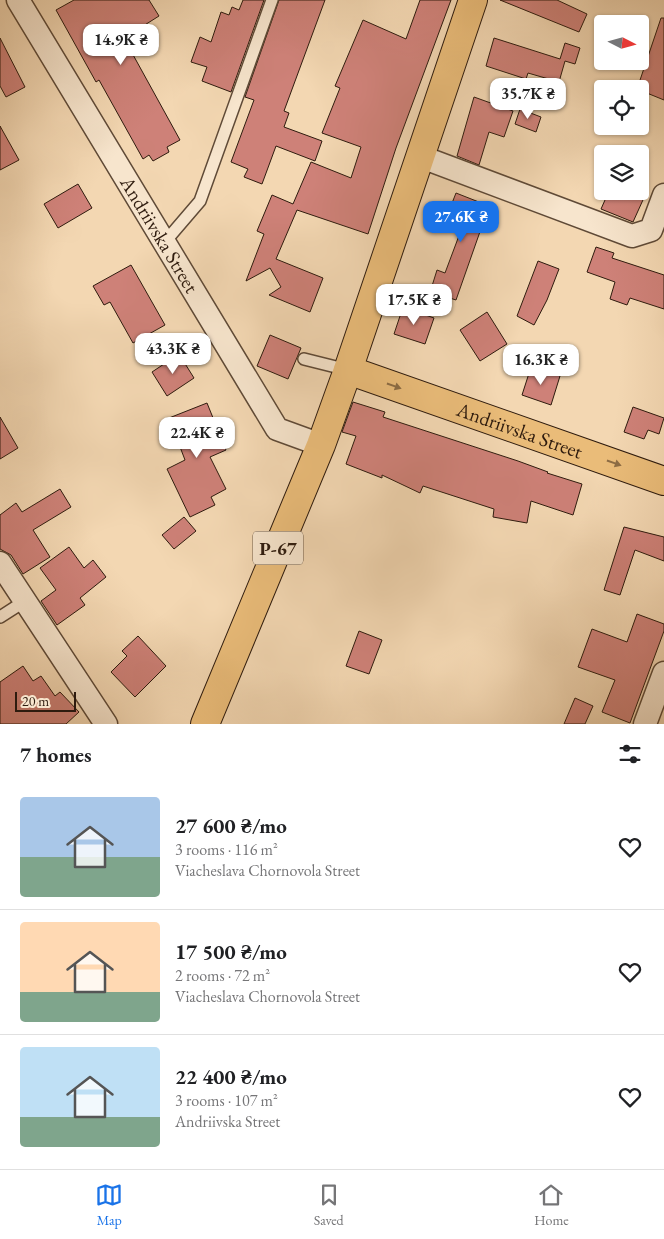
<!DOCTYPE html>
<html lang="en">
<head>
<meta charset="utf-8">
<style>
	:root { --surface:#fff; --page:#f6f6f6; --text:#202124; --muted:#757577; --line:#e0e0e0; --accent:#1a73e8 }
	body { margin:0; font-family:"EB Garamond",serif; background:var(--page); color:var(--text); height:100vh; display:flex; flex-direction:column; font-size:19px; white-space:nowrap }
	* { box-sizing:border-box; margin:0 }
	p { font-size:16px; color:var(--muted) }
	.icon { flex:none; width:28px; height:28px; fill:none; stroke:currentColor; stroke-width:2; stroke-linecap:round; stroke-linejoin:round }
	.map { position:relative; height:724px; overflow:hidden }
	.side { display:flex; flex-direction:column; background:var(--surface); flex:1 }
	.side>* { flex:none }
	.needle { width:32px; rotate:96deg }
	.tools { position:absolute; left:594px; top:15px; display:grid; gap:10px }
	.tools a { display:grid; place-items:center; width:55px; height:55px; border-radius:5px; background:var(--surface); box-shadow:0 1px 4px #0004; font-size:25px }
	.scale { position:absolute; left:15px; bottom:12px; width:61px; box-sizing:border-box; padding-left:5px; border:2px solid #2e1b0e; border-top:0; font-size:14px; line-height:18px; white-space:nowrap; color:#2e1b0e; -webkit-text-stroke:4px #f7e5cd; paint-order:stroke }
	.price { position:absolute; translate:-50% -42px; padding:0 11px; border-radius:10px; background:#fff; color:#222; font-size:16px; line-height:32px; filter:drop-shadow(0 1px 2px #0008) }
	.price::after { content:''; position:absolute; left:50%; top:30px; width:15px; height:11px; margin-left:-8px; background:inherit; clip-path:polygon(0 0,100% 0,50% 100%) }
	.price.selected { background:var(--accent); color:#fff }
	ul { padding:0; list-style:none }
	li { display:flex; align-items:center; gap:15px; height:125px; padding:0 20px }
	li+li { border-top:1px solid var(--line) }
	li span { display:grid; place-items:center; flex:none; width:140px; height:100px; border-radius:5px; color:#555 }
	li>.icon { margin-inline-start:auto }
	span .icon { width:60px; height:60px; fill:#fffc; stroke-width:1 }
	li b { font-size:21px }
	h2 { display:flex; justify-content:space-between; align-items:center; height:60px; padding:0 20px; font-size:21px }
	.tab-bar { display:flex; justify-content:space-around; align-items:center; height:70px; border-top:1px solid var(--line); background:var(--surface); font-size:14px; color:var(--muted) }
	.tab-bar a { display:grid; justify-items:center; gap:2px }
	.tab-bar .selected { color:var(--accent) }
	.map>svg:first-child { display:block }
	.building { fill:#ce8178; stroke:#2e1b0e }
	.lines { fill:none; stroke-linecap:round; stroke-linejoin:round }
	.lane-casing { stroke:#5f4a37; stroke-width:14 }
	.street-casing { stroke:#5f4a37; stroke-width:25 }
	.primary-casing { stroke:#2e1b0e; stroke-width:30 }
	.lane { stroke:#f7e5cd; stroke-width:11 }
	.street { stroke:#f7e5cd; stroke-width:22 }
	.primary { stroke:#eabc79; stroke-width:28 }
	.oneway { fill:#8c6c44 }
	.labels { text-anchor:middle; stroke-width:4; stroke-linejoin:round; paint-order:stroke }
	.shield { fill:#f7e5cd; stroke:#6a5847; stroke-width:1 }
	.shield-label { font-size:19px; font-weight:bold; fill:#2e1b0e }
	.street-label { font-size:20px; fill:#2e1b0e; stroke:#f7e5cd }
</style>
</head>
<body>
<div class="map">
<svg width="664" height="724" viewBox="0 0 664 724">
	<rect width="100%" height="100%" fill="#f3d7b2"/>
	<filter id="stains"><feTurbulence type="fractalNoise" baseFrequency=".004" numOctaves="4"/><feColorMatrix values="0 0 0 0 .2 0 0 0 0 .09 0 0 0 0 .02 0 0 0 .5 -.17"/></filter>
	<radialGradient id="worn" r=".72"><stop offset=".6" stop-color="#630" stop-opacity="0"/><stop offset="1" stop-color="#630" stop-opacity=".3"/></radialGradient>
	<!-- building -->
	<path class="building" d="M74 0H149L159 16 132 33 134 39 126 42 180 140 167 147 169 152 153 161 149 155 143 159 99 80 96 82 56 10Z
		M243 0H264L231 92 202 81 207 67 191 62 200 37 211 42 221 12 229 15 232 7 239 10Z
		M279 0H325L284 111 289 113 284 127 322 141 315 161 276 146 262 184 244 177 248 169 231 162 254 100 245 97Z
		M420 0H451L396 148 368 234 297 210 276 259 323 278 310 312 269 295 281 287 270 268 246 281 264 234 257 231 272 195 293 204 311 162 351 178 361 147 322 133 340 88 335 86 363 20 406 39Z
		M500 0H557L587 14 579 32Z
		M661 18H664V100L637 89Z
		M0 38 25 87 6 97 0 86Z
		M494 38 560 59 565 43 580 48 575 64 565 61 559 82 528 73 526 79 486 66Z
		M474 97 513 111 504 137 489 132 479 165 457 156Z
		M520 109 541 117 536 132 515 124Z
		M0 126 19 160 0 170Z
		M78 184 92 208 58 228 44 204Z
		M609 191H647L633 222 601 209Z
		M456 193 489 206 456 300 437 294 432 286 437 270 445 273 460 233 443 226Z
		M596 247 614 253 612 258 664 275V309L630 298 627 305 610 299 615 282 587 272Z
		M538 261 559 269 547 300 534 325 517 316Z
		M131 265 165 325 133 343 110 302 104 305 93 286Z
		M403 307 434 318 425 344 394 334Z
		M487 312 507 344 480 361 460 330Z
		M270 335 301 348 288 379 257 366Z
		M179 354 194 378 167 396 152 372Z
		M531 367 560 376 551 405 522 395Z
		M353 402 385 412 383 417 518 461 548 472 547 473 582 484 573 515 531 501 527 523 493 517 494 509 423 486 420 493 382 475V478L346 464 356 436 342 432Z
		M207 403 226 450 210 457 226 489 211 497 215 505 190 517 167 469 185 460 169 418Z
		M633 407 664 418 659 434 648 430 644 439 624 432Z
		M0 417 18 448 0 459Z
		M60 489 71 507 33 530 50 557 23 574 11 555 0 549V515L16 503 22 512Z
		M184 517 196 531 174 549 162 535Z
		M624 527 664 537V561L635 550 620 595 604 590Z
		M69 547 84 568 93 560 106 577 80 598 85 605 57 625 41 601 56 590 40 568Z
		M637 614 664 624V631L630 723 602 712 615 680 578 667 592 629 627 642Z
		M359 631 382 640 369 674 346 666Z
		M138 636 166 666 135 697 111 672 127 656 122 651Z
		M23 666 33 681 41 676 55 696 60 692 79 712 66 724H0V682Z
		M575 698 593 706 585 724H564Z"/>
	<g class="lines">
		<defs>
			<path id="lane" d="M164 243 200 201 272 0
				M304 359 348 370
				M0 617 25 601"/>
			<g id="street">
				<path id="s1" d="M18 0 277 429 321 445"/>
				<path d="M419 156 632 236 651 230 664 195"/>
				<path d="M0 563 106 724"/>
				<path d="M645 724 664 673"/>
			</g>
			<g id="primary">
				<path id="s2" d="M348 370 664 481"/>
				<path d="M205 724 321 445 348 370 473 0"/>
			</g>
		</defs>
		<!-- lane casing -->
		<use href="#lane" class="lane-casing"/>
		<!-- street casing -->
		<use href="#street" class="street-casing"/>
		<!-- primary casing -->
		<use href="#primary" class="primary-casing"/>
		<!-- lane -->
		<use href="#lane" class="lane"/>
		<!-- street -->
		<use href="#street" class="street"/>
		<!-- primary -->
		<use href="#primary" class="primary"/>
	</g>
	<!-- one-way arrows -->
	<defs><path id="oneway-solid" d="M-6-.8H1V-3.2L6.5 0L1 3.2V.8H-6Z" transform="scale(1.25)"/></defs>
	<g class="oneway">
		<use href="#oneway-solid" transform="translate(394 386) rotate(19)"/>
		<use href="#oneway-solid" transform="translate(614 463) rotate(19)"/>
	</g>
	<g class="labels">
		<!-- shield labels -->
		<rect class="shield" x="253" y="531.5" width="50" height="33" rx="4"/>
		<g class="shield-label">
			<text x="278" y="555">Р-67</text>
		</g>
		<!-- street labels -->
		<g class="street-label">
			<text dy="7" stroke="none"><textPath href="#s1" startOffset="274">Andriivska Street</textPath></text>
			<text dy="7" stroke="none"><textPath href="#s2" startOffset="182">Andriivska Street</textPath></text>
		</g>
	</g>
	<rect width="100%" height="100%" filter="url(#stains)"/>
	<rect width="100%" height="100%" fill="url(#worn)"/>
</svg>
<div class="tools">
<a><svg class="needle" viewBox="-14 -14 28 28"><path d="M0-13l5 13h-10z" fill="#e53935"/><path d="M0 13l5-13h-10z" fill="#757577"/></svg></a>
<a><svg class="icon" aria-label="locate" viewBox="0 0 24 24"><circle cx="12" cy="12" r="6"/><path d="M12 2v4M12 18v4M2 12h4M18 12h4"/></svg></a>
<a><svg class="icon" aria-label="layers" viewBox="0 0 24 24"><path d="M12 4l9 5-9 5-9-5zM3 14l9 5 9-5"/></svg></a>
</div>
<div class="scale">20 m</div>
<b class="price" style="left:121px;top:66px">14.9K ₴</b>
<b class="price" style="left:528px;top:120px">35.7K ₴</b>
<b class="price selected" style="left:461px;top:243px">27.6K ₴</b>
<b class="price" style="left:414px;top:326px">17.5K ₴</b>
<b class="price" style="left:173px;top:375px">43.3K ₴</b>
<b class="price" style="left:541px;top:386px">16.3K ₴</b>
<b class="price" style="left:197px;top:459px">22.4K ₴</b>
</div>
<section class="side">
<h2>7 homes<svg class="icon" aria-label="filters" viewBox="0 0 24 24"><path d="M4 7h16M4 17h16"/><circle cx="9" cy="7" r="2"/><circle cx="15" cy="17" r="2"/></svg></h2>
<ul>
<li><span style="background:linear-gradient(#a9c7e8 60%,#7fa58c 0)"><svg class="icon" aria-label="home" viewBox="0 0 24 24"><path d="M3 11l9-7 9 7M6 9v11h12V9"/></svg></span><div><b>27 600 ₴/mo</b><p>3 rooms · 116 m²</p><p>Viacheslava Chornovola Street</p></div><svg class="icon" aria-label="heart" viewBox="0 0 24 24"><path d="M12 20l-8-8c-3-5 5-10 8-4 3-6 11-1 8 4z"/></svg></li>
<li><span style="background:linear-gradient(#ffd9b3 70%,#7fa58c 0)"><svg class="icon" aria-label="home" viewBox="0 0 24 24"><path d="M3 11l9-7 9 7M6 9v11h12V9"/></svg></span><div><b>17 500 ₴/mo</b><p>2 rooms · 72 m²</p><p>Viacheslava Chornovola Street</p></div><svg class="icon" aria-label="heart" viewBox="0 0 24 24"><path d="M12 20l-8-8c-3-5 5-10 8-4 3-6 11-1 8 4z"/></svg></li>
<li><span style="background:linear-gradient(#bfe0f5 70%,#7fa58c 0)"><svg class="icon" aria-label="home" viewBox="0 0 24 24"><path d="M3 11l9-7 9 7M6 9v11h12V9"/></svg></span><div><b>22 400 ₴/mo</b><p>3 rooms · 107 m²</p><p>Andriivska Street</p></div><svg class="icon" aria-label="heart" viewBox="0 0 24 24"><path d="M12 20l-8-8c-3-5 5-10 8-4 3-6 11-1 8 4z"/></svg></li>
</ul>
</section>
<nav class="tab-bar">
<a class="selected"><svg class="icon" aria-label="map" viewBox="0 0 24 24"><path d="M3 6l6-2 6 2 6-2v14l-6 2-6-2-6 2zM9 4v14M15 6v14"/></svg>Map</a>
<a><svg class="icon" aria-label="saved" viewBox="0 0 24 24"><path d="M7 4h10v16l-5-4-5 4z"/></svg>Saved</a>
<a><svg class="icon" aria-label="home" viewBox="0 0 24 24"><path d="M3 11l9-7 9 7M6 9v11h12V9"/></svg>Home</a>
</nav>
</body>
</html>
